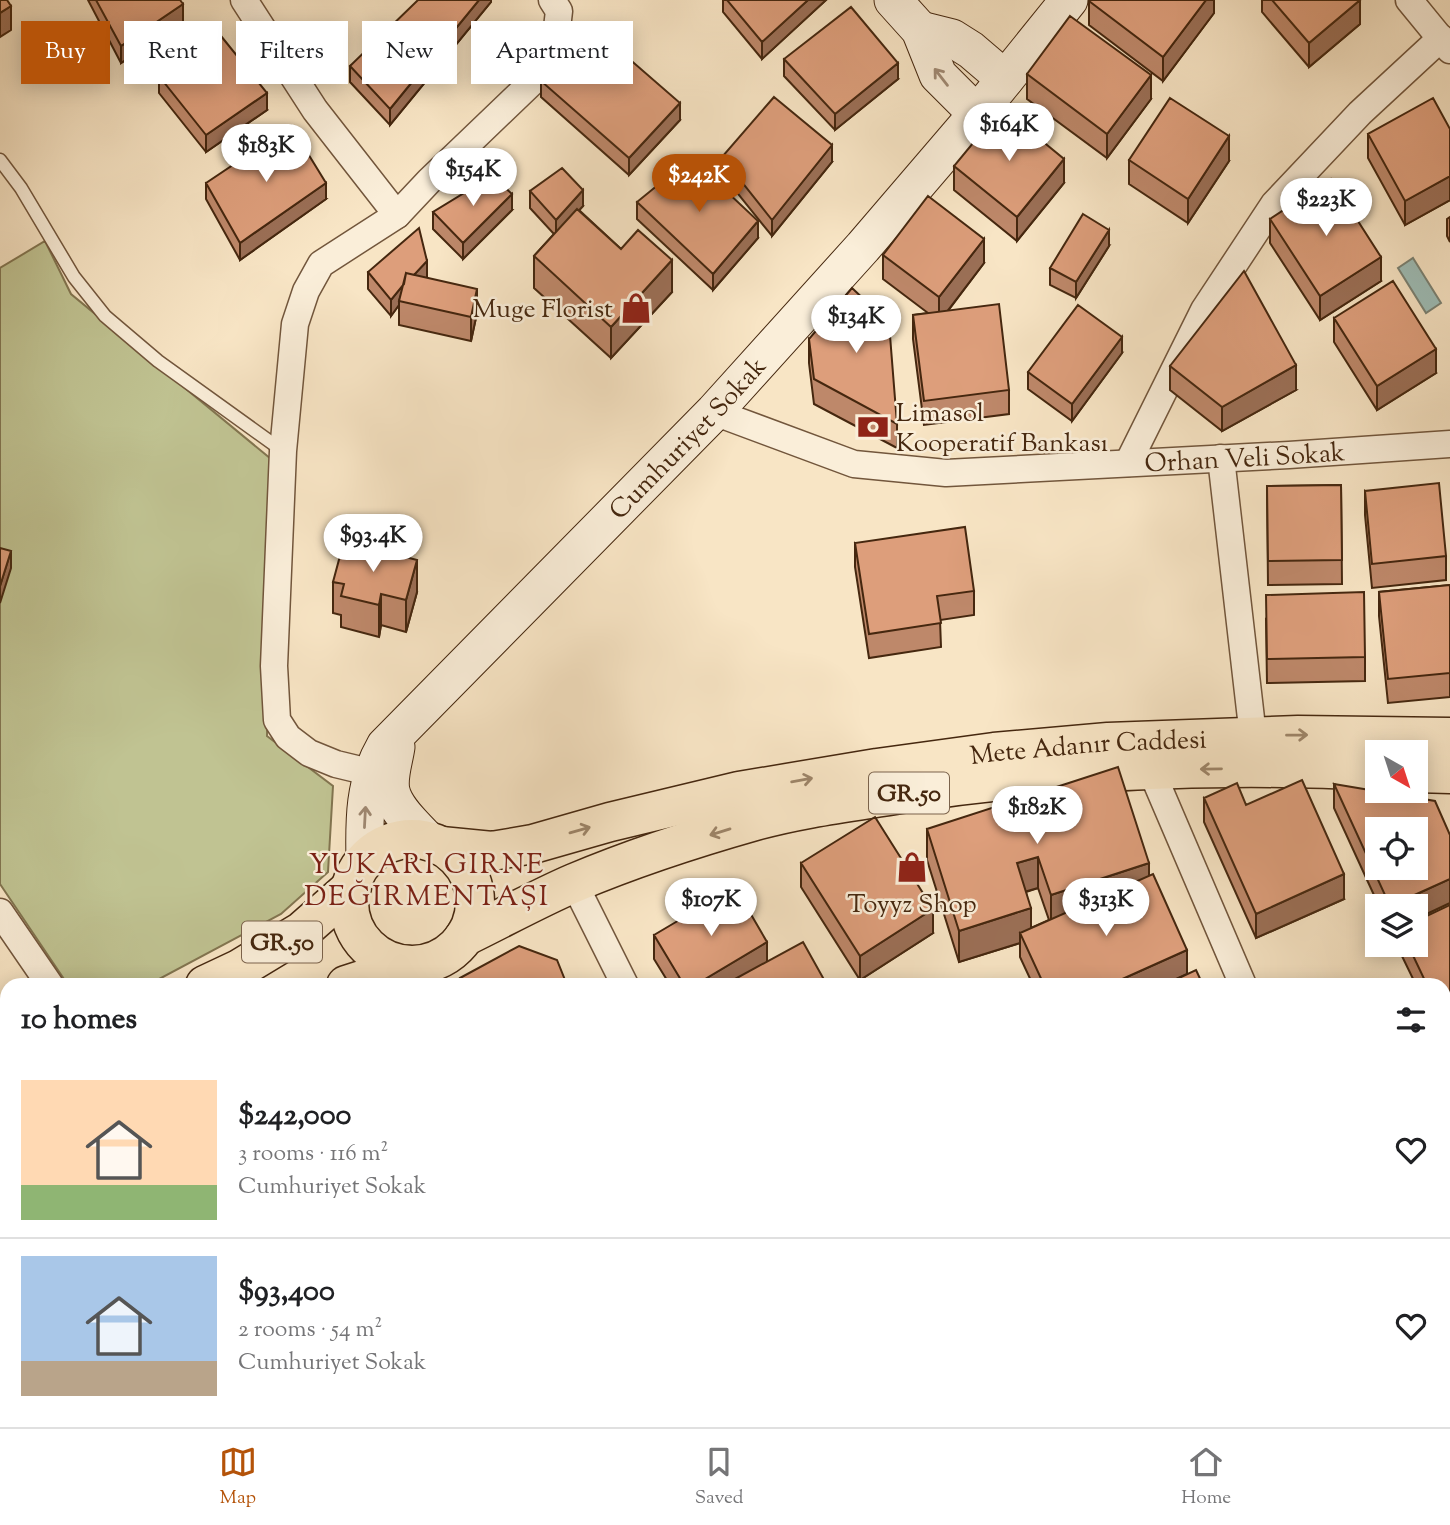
<!DOCTYPE html>
<html lang="en">
<head>
<meta charset="utf-8">
<style>
	:root { --surface:#fff; --page:#f2f2f2; --text:#202124; --muted:#757577; --line:#e0e0e0; --accent:#b45309 }
	body { margin:0; font-family:"Sorts Mill Goudy",serif; background:var(--page); color:var(--text); height:100vh; display:flex; flex-direction:column; font-size:26px; white-space:nowrap }
	* { box-sizing:border-box; margin:0 }
	p { font-size:23px; color:var(--muted) }
	.icon { flex:none; width:38px; height:38px; fill:none; stroke:currentColor; stroke-width:2; stroke-linecap:round; stroke-linejoin:round }
	.map { position:relative; flex:1; overflow:hidden }
	.panel { position:absolute; left:0px; top:978px; width:1451px; height:450px; display:flex; flex-direction:column; background:var(--surface); border-radius:21px 21px 0 0; box-shadow:0 4px 18px #0003 }
	.panel>* { flex:none }
	.top-card { position:absolute; left:21px; top:21px; width:700px; height:63px; display:flex; gap:14px }
	.needle { width:46px; rotate:141deg }
	.buttons { position:absolute; left:1365px; top:740px; display:grid; gap:14px }
	.buttons a { display:grid; place-items:center; width:63px; height:63px; border-radius:0px; background:var(--surface); box-shadow:0 4px 18px #0003; font-size:35px }
	.price { position:absolute; translate:-50% -60px; padding:0 16px; border-radius:24px; background:#fff; color:#222; font-size:23px; line-height:46px; filter:drop-shadow(0 2px 4px #0008) }
	.price::after { content:''; position:absolute; left:50%; top:42px; width:21px; height:16px; margin-left:-10px; background:inherit; clip-path:polygon(0 0,100% 0,50% 100%) }
	.price.selected { background:var(--accent); color:#fff }
	ul { padding:0; list-style:none }
	li { display:flex; align-items:center; gap:21px; height:175px; padding:0 21px }
	li+li { border-top:2px solid var(--line) }
	li span { display:grid; place-items:center; flex:none; width:196px; height:140px; border-radius:0px; color:#555 }
	li>.icon { margin-inline-start:auto }
	span .icon { width:84px; height:84px; fill:#fffc; stroke-width:1 }
	li b { font-size:30px }
	h2 { display:flex; justify-content:space-between; align-items:center; height:84px; padding:0 21px; font-size:30px }
	.pill { padding:0 24px; border-radius:0px; background:var(--surface); box-shadow:0 4px 18px #0003; font-size:24px; line-height:63px }
	.pill.selected { background:var(--accent); color:#fff }
	.tab-bar { display:flex; justify-content:space-around; align-items:center; height:98px; border-top:2px solid var(--line); background:var(--surface); font-size:19px; color:var(--muted) }
	.tab-bar a { display:grid; justify-items:center; gap:4px }
	.tab-bar .selected { color:var(--accent) }
	.map>svg:first-child { display:block }
	.green { fill:#c0c392; stroke:#827550; stroke-width:2 }
	.water { fill:#9ebeb8; stroke:#7a8274; stroke-width:2 }
	.lines { fill:none; stroke-linecap:round; stroke-linejoin:round }
	.lane-casing { stroke:#72563c; stroke-width:15 }
	.street-casing { stroke:#72563c; stroke-width:29 }
	.secondary-casing { stroke:#45270f; stroke-width:39 }
	.primary-casing { stroke:#45270f; stroke-width:41 }
	.lane { stroke:#faeed9; stroke-width:12 }
	.street { stroke:#faeed9; stroke-width:26 }
	.secondary { stroke:#faeed9; stroke-width:37 }
	.primary { stroke:#f8e5c5; stroke-width:38 }
	.wall { fill:#be886a; stroke:#45270f; stroke-width:2; fill-rule:evenodd }
	.shaded-wall { fill:#9b6f56; stroke:#45270f; stroke-width:2 }
	.building { fill:#dd9e7b; stroke:#45270f; stroke-width:2; fill-rule:evenodd }
	.oneway { stroke:#a08a74 }
	.oneway2 { stroke:#9e866a }
	.labels { text-anchor:middle; stroke-width:5; stroke-linejoin:round; paint-order:stroke }
	.shield { fill:#faeed9; stroke:#7b634c; stroke-width:2 }
	.shield-label { font-size:24px; font-weight:bold; fill:#45270f }
	.poi-label { font-size:26px; fill:#45270f; stroke:#faeed9; text-anchor:end }
	.street-label { font-size:26px; fill:#45270f; stroke:#faeed9 }
	.neighbourhood-label { font-size:28px; letter-spacing:2px; fill:#7a1f14; stroke:#faeed9 }
</style>
</head>
<body>
<div class="map">
<svg width="1450" height="1427" viewBox="0 0 1450 1427">
	<rect width="100%" height="100%" fill="#f8e5c5"/>
	<filter id="stains"><feTurbulence type="fractalNoise" baseFrequency=".00286" numOctaves="4"/><feColorMatrix values="0 0 0 0 .2 0 0 0 0 .09 0 0 0 0 .02 0 0 0 .5 -.17"/></filter>
	<radialGradient id="worn" r=".72"><stop offset=".6" stop-color="#630" stop-opacity="0"/><stop offset="1" stop-color="#630" stop-opacity=".3"/></radialGradient>
	<!-- green -->
	<path class="green" d="M45 241 71 294 271 459 267 736 333 786 328 872 281 914 148 985H68L0 884V268Z"/>
	<!-- water -->
	<path class="water" d="M1413 258 1441 303 1426 313 1398 268Z"/>
	<g class="lines">
		<defs>
			<path id="lane" d="M0 160 21 188 74 277 105 316 158 361 283 451
				M1148 1421 1151 1427"/>
			<g id="street">
				<path d="M244 0 315 110 397 215"/>
				<path d="M1409 0 1450 50"/>
				<path id="s1" d="M714 412 854 464 946 473 1289 455 1450 444"/>
				<path d="M1221 458 1253 736"/>
				<path d="M1128 463 1204 310 1274 204 1360 113 1441 38"/>
				<path d="M1151 770 1243 985"/>
				<path d="M390 777 336 764 309 753 288 737 277 720 274 666 283 451 295 324 306 291 321 264 397 215 429 181 553 62 559 11 552 0"/>
				<path d="M574 883 625 985"/>
				<path d="M0 912 50 985"/>
				<path d="M1444 1365 1450 1373"/>
				<path d="M521 1421 524 1427"/>
				<path d="M847 1421 850 1427"/>
				<path d="M1286 1427 1299 1421"/>
			</g>
			<g id="secondary">
				<path d="M893 0 920 30 938 75 977 114"/>
				<path d="M920 30 952 38 971 50 1005 79"/>
				<path d="M396 747C394 761 388 777 391 791 395 810 416 827 428 841"/>
				<path id="s2" d="M365 861C364 820 364 782 385 746L714 412 863 247 977 114 1069 0"/>
				<path d="M173 1427 174 1421"/>
			</g>
			<g id="primary">
				<path d="M1416 773 1450 774"/>
				<circle cx="412" cy="902" r="63"/>
				<path id="s3" d="M441 846 492 851 533 844 610 822 739 791 877 768 994 752 1108 742 1298 735 1450 737"/>
				<path d="M464 937C501 919 537 899 574 883 631 859 695 838 755 821 802 808 852 802 901 794 1058 770 1219 763 1377 771"/>
				<path d="M205 985 239 969 302 931 352 887"/>
				<path d="M346 985 408 965"/>
				<path d="M0 1106 7 1102"/>
			</g>
		</defs>
		<!-- lane casing -->
		<use href="#lane" class="lane-casing"/>
		<!-- street casing -->
		<use href="#street" class="street-casing"/>
		<!-- secondary casing -->
		<use href="#secondary" class="secondary-casing"/>
		<!-- primary casing -->
		<use href="#primary" class="primary-casing"/>
		<!-- lane -->
		<use href="#lane" class="lane"/>
		<!-- street -->
		<use href="#street" class="street"/>
		<!-- secondary -->
		<use href="#secondary" class="secondary"/>
		<!-- primary -->
		<use href="#primary" class="primary"/>
	</g>
	<!-- wall -->
	<path class="wall" d="M88 0H180L183 21 121 63Z
		M491 0V2L390 125 350 82V66Z
		M723 0H826L762 59 723 12Z
		M1214 0V13L1163 81 1089 25V1Z
		M1262 0H1360V24L1309 67 1262 12Z
		M784 59 898 79 835 130 784 76Z
		M1027 74 1151 99 1107 158 1027 99Z
		M159 76 267 110 206 152 159 93Z
		M541 81 680 120 629 175 541 97Z
		M1450 129V200L1405 225 1368 158V134Z
		M722 157 832 162 772 236 722 174Z
		M1129 160 1229 161 1188 223 1129 184Z
		M954 166 1064 183 1017 241 954 190Z
		M206 183 326 199 240 260 206 199Z
		M530 191 583 206 579 210 621 249 672 292 611 358 534 288V256L554 234 530 208Z
		M637 202 758 238 713 290 637 219Z
		M512 210 463 259 433 229V212Z
		M1450 217V242L1447 236V219Z
		M1270 219 1381 281 1320 320 1270 243Z
		M1109 246 1076 298 1050 285V268Z
		M883 255 984 263 948 311 1009 390V414L924 425 913 339V315L928 313 883 279Z
		M368 272 427 278 477 313 471 341 399 325V305L391 316 368 289Z
		M1334 318 1436 373 1377 410 1334 342Z
		M809 339 897 424V448L814 404 809 363Z
		M1122 353 1072 421 1028 389V372Z
		M1170 366 1296 390 1222 431 1170 390Z
		M1341 485 1342 584 1268 585 1267 486Z
		M1365 491 1446 556V580L1372 588 1365 515Z
		M855 543 974 591V615L940 620 941 647 869 658 855 567Z
		M333 582 417 592 406 632 381 625 379 637 341 627V615L333 613Z
		M1450 585V697L1388 703 1379 616V592Z
		M1266 619 1365 657V681L1267 683Z
		M1334 784 1450 835V903L1416 919V906H1379L1334 808Z
		M1204 798 1344 899 1256 938 1204 822Z
		M927 829 1149 875 1185 975 1163 985H1033L1020 957V943L959 962 927 860ZM1038 888 1049 920 1031 928 1026 892Z
		M801 863 933 933 860 980 801 887Z
		M1450 905V1075L1444 1062V985H1416L1400 952V945H1416Z
		M654 935 767 961 827 985H670L654 959Z
		M1450 1207V1295L1444 1284V1210Z
		M190 1421H331V1426L327 1427H192Z
		M680 1421H806L809 1427H684Z
		M890 1421H916L907 1427H894Z
		M997 1421H1098L1101 1427H1000Z
		M1156 1421H1223L1211 1427H1159Z"/>
	<!-- shaded-wall -->
	<path class="shaded-wall" d="M479 0H491V2L390 125V109Z
		M808 0H826L762 59V42Z
		M1206 0H1214V13L1163 81V57Z
		M1360 0V24L1309 67V43Z
		M183 4V21L121 63V46Z
		M11 6V30L0 37V13Z
		M898 63V79L835 130V114Z
		M1151 75V99L1107 158V134Z
		M267 93V110L206 152V135Z
		M680 103V120L629 175V158Z
		M1229 136V161L1188 223V199Z
		M832 145V162L772 236V220Z
		M1064 159V183L1017 241V217Z
		M1450 176V200L1405 225V201Z
		M326 183V199L240 260V243Z
		M583 190V206L556 236V220Z
		M512 194V210L463 259V243Z
		M758 221V238L713 290V274Z
		M1109 230V246L1076 298V282Z
		M984 239V263L939 322V297Z
		M1381 257V281L1320 320V296Z
		M672 260V292L611 358V327Z
		M427 261V278L408 281Z
		M406 281 399 301V305L391 316V300Z
		M477 289V313L471 341V317Z
		M1122 337V353L1072 421V404Z
		M1436 349V373L1377 410V386Z
		M1296 365V390L1222 431V407Z
		M11 551V568L0 603V586Z
		M417 560V592L406 632V600Z
		M381 594V625L379 637V605Z
		M1038 857V888L1017 894V863Z
		M1149 863V895L1051 926V895Z
		M1344 874V899L1256 938V914Z
		M1450 879V903L1416 919V906H1391Z
		M1031 908V939L1020 933V943L959 962V931Z
		M933 909V933L860 980V956Z
		M767 942V966L735 985H695Z
		M1187 950V974L1163 985H1109Z
		M1450 1017V1041L1444 1038V1020Z
		M7 1393V1421H12L3 1427H0V1398Z
		M240 1421H262V1427H223Z
		M275 1421H331V1426L327 1427H266V1424Z
		M534 1421H544L534 1425Z
		M690 1421H723L713 1423 712 1427H690Z
		M898 1421H916L907 1427H898Z
		M1169 1421H1223L1211 1427H1169Z"/>
	<!-- building -->
	<path class="building" d="M0 0H7L11 6 0 13Z
		M96 0H180L183 4 121 46Z
		M418 0H479L390 109 350 66Z
		M727 0H808L762 42Z
		M1089 0H1206L1163 57 1089 1Z
		M1272 0H1360L1309 43Z
		M851 7 898 63 835 114 784 59Z
		M1070 16 1151 75 1107 134 1027 74Z
		M589 24 680 103 629 158 541 81Z
		M221 36 267 93 206 135 159 76Z
		M774 97 832 145 772 220 722 157Z
		M1170 98 1229 136 1188 199 1129 160Z
		M1433 98 1450 129V176L1405 201 1368 134Z
		M1002 108 1064 159 1017 217 954 166Z
		M291 126 326 183 240 243 206 183Z
		M691 158 758 221 713 274 637 202Z
		M562 168 583 190 556 220 530 191Z
		M492 176 512 194 463 243 433 212Z
		M1331 179 1381 257 1320 296 1270 219Z
		M928 196 984 239 939 297 883 255Z
		M577 209 621 249 638 230 672 260 611 327 534 256Z
		M1083 214 1109 230 1076 282 1050 268Z
		M419 228 427 261 414 275 406 273 404 284 391 300 368 272Z
		M1244 271 1296 365 1222 407 1170 366Z
		M406 273 477 289 471 317 399 301Z
		M1393 281 1436 349 1377 386 1334 318Z
		M852 288 889 323 897 424 814 379 809 339Z
		M999 304 1009 390 924 401 913 315Z
		M1078 305 1122 337 1072 404 1028 372Z
		M1439 483 1446 556 1372 564 1365 491Z
		M1341 485 1342 560 1268 561 1267 486Z
		M965 527 974 591 937 596 941 623 869 634 855 543Z
		M344 541 417 560 406 600 381 594 379 605 341 596 344 584 333 582Z
		M0 548 11 551 0 586Z
		M1450 585V673L1388 679 1379 592Z
		M1364 592 1365 657 1267 659 1266 595Z
		M1118 767 1149 863 1051 895 1038 857 1017 863 1031 908 959 931 927 829Z
		M1302 780 1344 874 1256 914 1204 798 1237 783 1246 805Z
		M1334 784 1435 801 1450 835V879L1390 906ZM1377 830H1416V868H1377Z
		M875 817 933 909 860 956 801 863Z
		M1153 874 1187 950 1109 985H1044L1020 933Z
		M735 887 767 942 695 985H684L654 935Z
		M1450 905V1017L1444 1020V985H1427L1408 945H1416V921Z
		M803 942 827 985H724Z
		M519 946 557 960 567 985H464L460 978Z
		M1196 970 1203 985H1164Z
		M1450 1027V1051L1444 1038V1030Z
		M7 1123V1393L0 1398V1127Z
		M1450 1207V1279L1444 1267V1210Z
		M198 1421H240L223 1427H200Z
		M265 1421H275L266 1424Z
		M346 1421H352L355 1427H334Z
		M577 1421H615L618 1427H565Z
		M717 1421H806L809 1427H715L713 1423Z
		M1009 1421H1098L1101 1427H1013Z
		M1336 1421H1429L1433 1427H1328L1327 1426Z"/>
	<!-- one-way arrows -->
	<defs><path id="oneway-shaft" d="M-6 0H5M1.5-3L5.5 0L1.5 3" fill="none" stroke-width="1.6" stroke-linecap="round" stroke-linejoin="round" transform="scale(1.75)"/></defs>
	<g class="oneway">
		<use href="#oneway-shaft" transform="translate(941 77) rotate(-128)"/>
		<use href="#oneway-shaft" transform="translate(365 817) rotate(-87)"/>
	</g>
	<g class="oneway2">
		<use href="#oneway-shaft" transform="translate(1297 735) rotate(-1)"/>
		<use href="#oneway-shaft" transform="translate(1211 769) rotate(179)"/>
		<use href="#oneway-shaft" transform="translate(802 780) rotate(-10)"/>
		<use href="#oneway-shaft" transform="translate(580 830) rotate(-16)"/>
		<use href="#oneway-shaft" transform="translate(720 832) rotate(163)"/>
	</g>
	<!-- icons -->
	<defs>
		<symbol id="shop-bare" viewBox="-9 -9 18 18"><path d="M-5-2.5h2.3a2.7 3.5 0 0 1 5.4 0H5L5.5 6h-11ZM-1.5-2.5h3a1.5 2.3 0 0 0-3 0Z" fill="#8f2418" stroke="#faeed9" stroke-width="2.5" paint-order="stroke"/></symbol>
		<symbol id="bank-bare" viewBox="-9 -9 18 18"><path d="M-6-4H6V4H-6ZM0-2.3a2.3 2.3 0 1 0 0 4.6a2.3 2.3 0 1 0 0-4.6Z" fill="#8f2418" stroke="#faeed9" stroke-width="2.5" paint-order="stroke"/></symbol>
	</defs>
	<g fill-rule="evenodd">
		<use href="#shop-bare" x="614" y="286" width="44" height="44"/>
		<use href="#bank-bare" x="851" y="405" width="44" height="44"/>
		<use href="#shop-bare" x="890" y="845" width="44" height="44"/>
	</g>
	<g class="labels">
		<!-- shield labels -->
		<g class="shield">
			<rect x="869" y="772.5" width="80" height="41" rx="5"/>
			<rect x="242" y="921.5" width="80" height="41" rx="5"/>
		</g>
		<g class="shield-label">
			<text x="909" y="801">GR.50</text>
			<text x="282" y="950">GR.50</text>
		</g>
		<!-- poi labels -->
		<g class="poi-label">
			<text x="613" y="317">Muge Florist</text>
			<text x="896" y="421" text-anchor="start">Limasol<tspan x="896" dy="30">Kooperatif Bankası</tspan></text>
			<text x="912" y="912" text-anchor="middle">Toyyz Shop</text>
		</g>
		<!-- street labels -->
		<g class="street-label">
			<text dy="9" stroke="none"><textPath href="#s2" startOffset="550">Cumhuriyet Sokak</textPath></text>
			<text dy="9" stroke="none"><textPath href="#s1" startOffset="541">Orhan Veli Sokak</textPath></text>
			<text dy="9" stroke="none"><textPath href="#s3" startOffset="658">Mete Adanır Caddesi</textPath></text>
		</g>
		<!-- neighbourhood labels -->
		<g class="neighbourhood-label">
			<text x="427" y="873">YUKARI GIRNE<tspan x="427" dy="32">DEĞIRMENTAŞI</tspan></text>
		</g>
	</g>
	<rect width="100%" height="100%" filter="url(#stains)"/>
	<rect width="100%" height="100%" fill="url(#worn)"/>
</svg>
<div class="buttons">
<a><svg class="needle" viewBox="-14 -14 28 28"><path d="M0-13l5 13h-10z" fill="#e53935"/><path d="M0 13l5-13h-10z" fill="#757577"/></svg></a>
<a><svg class="icon" aria-label="locate" viewBox="0 0 24 24"><circle cx="12" cy="12" r="6"/><path d="M12 2v4M12 18v4M2 12h4M18 12h4"/></svg></a>
<a><svg class="icon" aria-label="layers" viewBox="0 0 24 24"><path d="M12 4l9 5-9 5-9-5zM3 14l9 5 9-5"/></svg></a>
</div>
<b class="price" style="left:1009px;top:163px">$164K</b>
<b class="price" style="left:266px;top:184px">$183K</b>
<b class="price" style="left:473px;top:208px">$154K</b>
<b class="price selected" style="left:699px;top:214px">$242K</b>
<b class="price" style="left:1326px;top:238px">$223K</b>
<b class="price" style="left:856px;top:355px">$134K</b>
<b class="price" style="left:373px;top:574px">$93.4K</b>
<b class="price" style="left:1037px;top:846px">$182K</b>
<b class="price" style="left:711px;top:938px">$107K</b>
<b class="price" style="left:1106px;top:938px">$313K</b>
<div class="top-card">
<a class="pill selected">Buy</a>
<a class="pill">Rent</a>
<a class="pill">Filters</a>
<a class="pill">New</a>
<a class="pill">Apartment</a>
</div>
<section class="panel">
<h2>10 homes<svg class="icon" aria-label="filters" viewBox="0 0 24 24"><path d="M4 7h16M4 17h16"/><circle cx="9" cy="7" r="2"/><circle cx="15" cy="17" r="2"/></svg></h2>
<ul>
<li><span style="background:linear-gradient(#ffd9b3 75%,#8fb573 0)"><svg class="icon" aria-label="home" viewBox="0 0 24 24"><path d="M3 11l9-7 9 7M6 9v11h12V9"/></svg></span><div><b>$242,000</b><p>3 rooms · 116 m²</p><p>Cumhuriyet Sokak</p></div><svg class="icon" aria-label="heart" viewBox="0 0 24 24"><path d="M12 20l-8-8c-3-5 5-10 8-4 3-6 11-1 8 4z"/></svg></li>
<li><span style="background:linear-gradient(#a9c7e8 75%,#b9a48a 0)"><svg class="icon" aria-label="home" viewBox="0 0 24 24"><path d="M3 11l9-7 9 7M6 9v11h12V9"/></svg></span><div><b>$93,400</b><p>2 rooms · 54 m²</p><p>Cumhuriyet Sokak</p></div><svg class="icon" aria-label="heart" viewBox="0 0 24 24"><path d="M12 20l-8-8c-3-5 5-10 8-4 3-6 11-1 8 4z"/></svg></li>
</ul>
</section>
</div>
<nav class="tab-bar">
<a class="selected"><svg class="icon" aria-label="map" viewBox="0 0 24 24"><path d="M3 6l6-2 6 2 6-2v14l-6 2-6-2-6 2zM9 4v14M15 6v14"/></svg>Map</a>
<a><svg class="icon" aria-label="saved" viewBox="0 0 24 24"><path d="M7 4h10v16l-5-4-5 4z"/></svg>Saved</a>
<a><svg class="icon" aria-label="home" viewBox="0 0 24 24"><path d="M3 11l9-7 9 7M6 9v11h12V9"/></svg>Home</a>
</nav>
</body>
</html>
